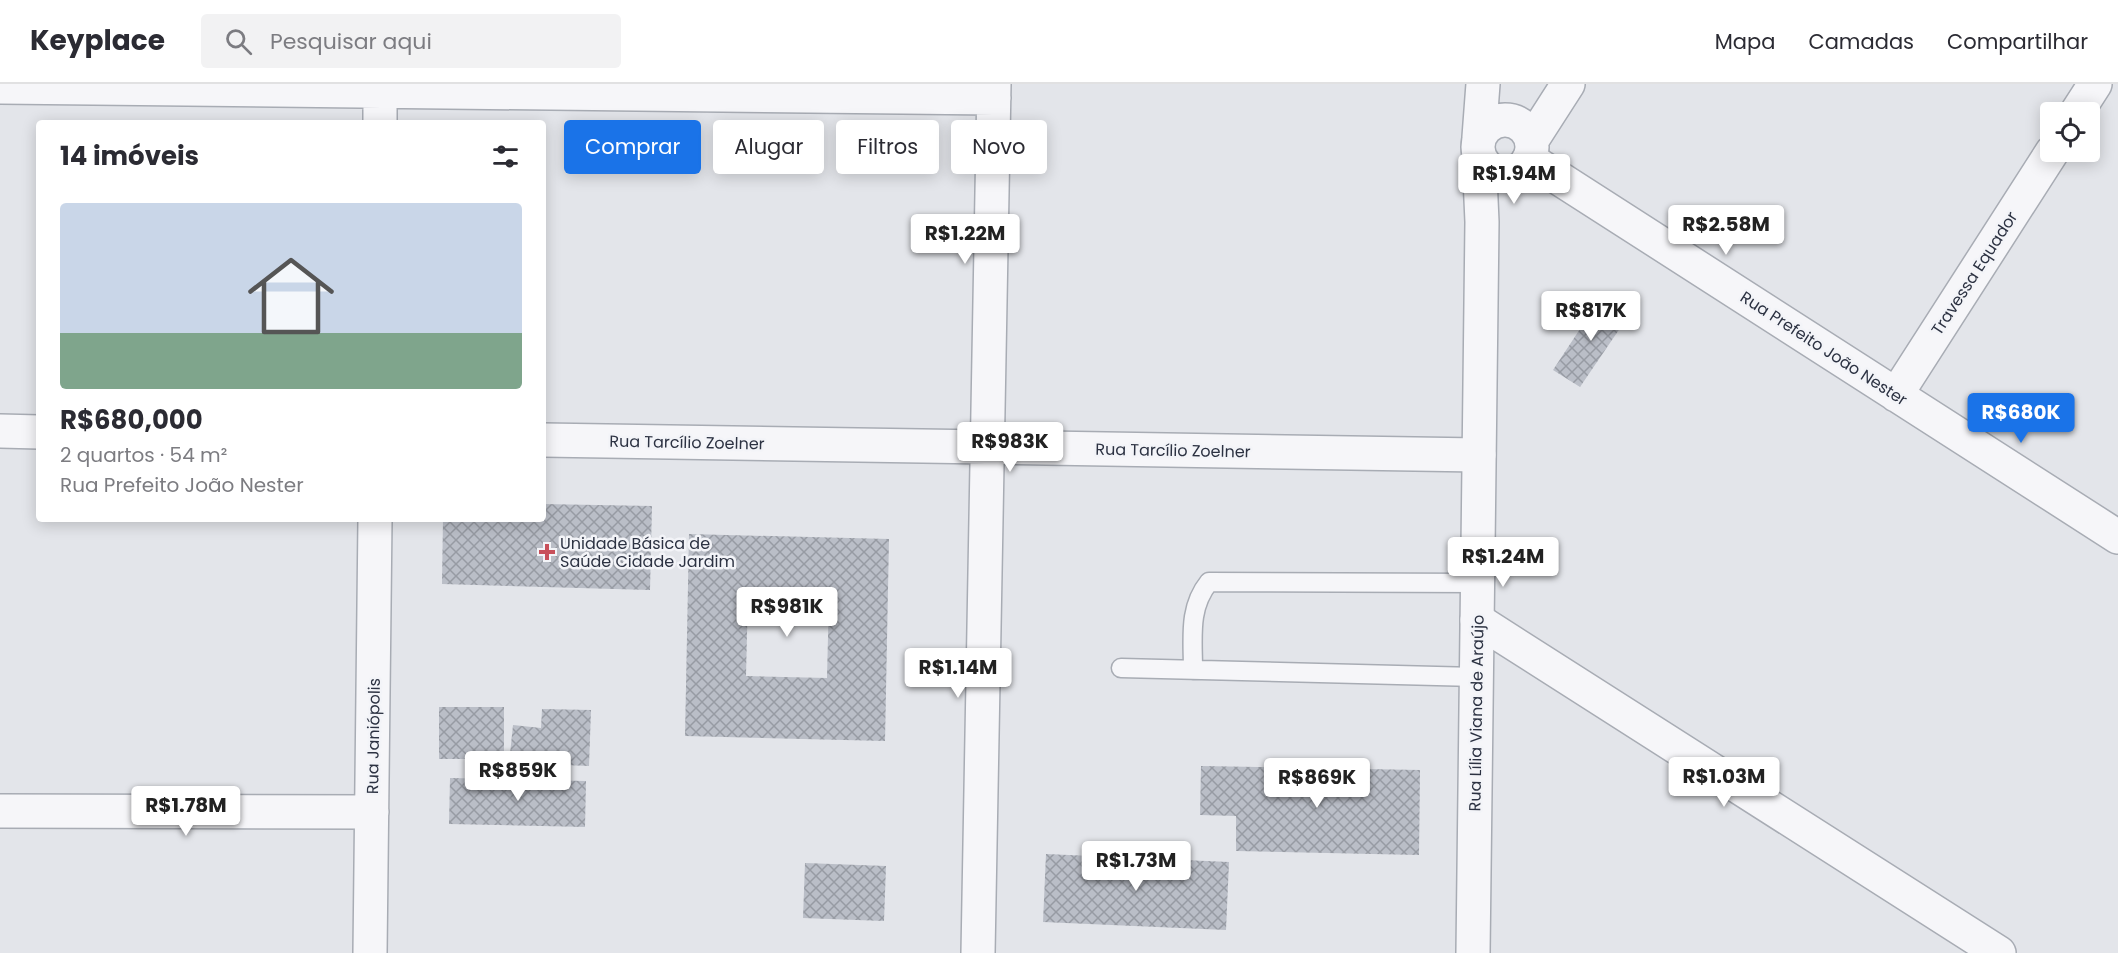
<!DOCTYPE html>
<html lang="pt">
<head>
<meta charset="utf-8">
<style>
	:root { --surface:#fff; --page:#f2f2f3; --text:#2b2b33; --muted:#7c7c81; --line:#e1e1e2; --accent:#1a73e8 }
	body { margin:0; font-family:Poppins,sans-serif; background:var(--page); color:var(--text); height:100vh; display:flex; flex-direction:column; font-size:22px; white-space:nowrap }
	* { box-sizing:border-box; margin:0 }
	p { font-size:20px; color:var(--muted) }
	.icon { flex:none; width:33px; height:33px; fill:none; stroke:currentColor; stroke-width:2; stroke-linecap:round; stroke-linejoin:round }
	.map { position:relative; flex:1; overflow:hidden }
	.panel { position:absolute; left:36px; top:36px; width:510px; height:402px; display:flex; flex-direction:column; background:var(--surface); border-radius:6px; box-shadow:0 3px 15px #0003 }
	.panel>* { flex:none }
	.top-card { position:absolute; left:564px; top:36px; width:570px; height:54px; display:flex; gap:12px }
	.controls { position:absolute; left:2040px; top:18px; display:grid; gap:12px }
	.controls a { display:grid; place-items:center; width:60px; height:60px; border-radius:6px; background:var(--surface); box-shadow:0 3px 15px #0003; font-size:30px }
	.price { position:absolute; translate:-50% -51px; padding:0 14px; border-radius:6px; background:#fff; color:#222; font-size:20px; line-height:39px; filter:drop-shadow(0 2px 3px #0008) }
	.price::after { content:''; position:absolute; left:50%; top:36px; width:18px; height:14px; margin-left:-9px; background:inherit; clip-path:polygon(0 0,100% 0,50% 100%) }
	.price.current { background:var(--accent); color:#fff }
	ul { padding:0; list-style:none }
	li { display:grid; align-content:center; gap:12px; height:318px; padding:0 24px }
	li span { display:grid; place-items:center; height:186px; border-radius:6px; color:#555 }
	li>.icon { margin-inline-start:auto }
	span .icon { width:108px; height:108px; fill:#fffc; stroke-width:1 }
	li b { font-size:26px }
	h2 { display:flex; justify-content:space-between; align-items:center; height:72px; padding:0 24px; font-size:26px }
	.pill { padding:0 21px; border-radius:6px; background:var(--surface); box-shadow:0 3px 15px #0003; font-size:21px; line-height:54px }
	.pill.current { background:var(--accent); color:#fff }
	header { display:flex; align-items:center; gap:36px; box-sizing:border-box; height:84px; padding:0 30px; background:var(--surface); border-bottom:2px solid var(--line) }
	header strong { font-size:28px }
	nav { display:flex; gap:33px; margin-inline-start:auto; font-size:21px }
	.search { width:420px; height:54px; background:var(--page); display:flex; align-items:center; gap:15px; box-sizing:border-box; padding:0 21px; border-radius:6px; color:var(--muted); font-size:22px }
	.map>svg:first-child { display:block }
	.building { fill:url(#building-cross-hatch); fill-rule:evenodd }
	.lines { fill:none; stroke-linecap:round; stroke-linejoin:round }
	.service-casing { stroke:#a8acb4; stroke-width:21 }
	.minor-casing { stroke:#a8acb4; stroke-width:36 }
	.tertiary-casing { stroke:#a8acb4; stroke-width:36 }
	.service { stroke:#f6f6f9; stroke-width:18 }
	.minor { stroke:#f6f6f9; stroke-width:33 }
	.tertiary { stroke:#f6f6f9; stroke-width:33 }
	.poi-dot { fill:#c8505b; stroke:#f3f4f8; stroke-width:2 }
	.labels { text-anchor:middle; stroke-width:5; stroke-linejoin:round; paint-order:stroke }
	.street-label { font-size:16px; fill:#2c3242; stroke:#f3f4f8 }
	.poi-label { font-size:16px; fill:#2c3242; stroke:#f3f4f8; text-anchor:start }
</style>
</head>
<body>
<header>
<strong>Keyplace</strong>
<div class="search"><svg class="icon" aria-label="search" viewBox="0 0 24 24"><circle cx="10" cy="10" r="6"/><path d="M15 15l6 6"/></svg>Pesquisar aqui</div>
<nav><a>Mapa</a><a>Camadas</a><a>Compartilhar</a></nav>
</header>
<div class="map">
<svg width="2118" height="869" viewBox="0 0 2118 869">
	<defs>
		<pattern id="building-cross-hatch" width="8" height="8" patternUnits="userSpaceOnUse" patternTransform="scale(1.5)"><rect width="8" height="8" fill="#babec7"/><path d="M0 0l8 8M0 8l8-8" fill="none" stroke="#979ba3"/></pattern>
	</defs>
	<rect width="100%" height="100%" fill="#e3e5ea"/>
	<!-- building -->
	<path class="building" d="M1601 213 1629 231 1580 303 1553 286Z
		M543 420 652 422 650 506 442 500 443 435H543Z
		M689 450 889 455 885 657 685 652ZM748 508 829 511 827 594 746 592Z
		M439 623H504V675H439Z
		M542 625 591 626 589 682 539 680V673L510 670 513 641 541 644Z
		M1201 682 1420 686 1419 771 1236 767V732L1200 731Z
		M450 694 586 697 585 743 449 740Z
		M1046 770 1229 778 1226 846 1043 838Z
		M805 779 886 782 884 837 803 834Z"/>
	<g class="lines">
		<defs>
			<path id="service" d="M1121 584 1476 593
				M1193 586C1193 554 1188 524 1209 498L1477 499"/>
			<path id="minor" d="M0 3 994 14
				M2077 28 2095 0
				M380 39V0
				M1529 75 2118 453
				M1896 311 2052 68
				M0 347 39 348
				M543 356 1479 371
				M1477 536 1999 869
				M0 727 372 728
				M370 869 375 435
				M978 869 994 0"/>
			<path id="tertiary" d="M1478 63a27 27 0 1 1 54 0a27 27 0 1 1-54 0Z
				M1479 53 1483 0
				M1532 56 1568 0
				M1473 869 1482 138 1479 71"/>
		</defs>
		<!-- service casing -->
		<use href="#service" class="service-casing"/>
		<!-- minor casing -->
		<use href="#minor" class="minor-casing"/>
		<!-- tertiary casing -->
		<use href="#tertiary" class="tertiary-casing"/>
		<!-- service -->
		<use href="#service" class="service"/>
		<!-- minor -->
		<use href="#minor" class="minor"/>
		<!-- tertiary -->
		<use href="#tertiary" class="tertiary"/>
	</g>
	<!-- markers -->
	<path class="poi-dot" d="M544 459h6v6h6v6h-6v6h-6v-6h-6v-6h6z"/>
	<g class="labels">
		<!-- street labels -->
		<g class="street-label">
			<text transform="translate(1974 189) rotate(-57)" y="6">Travessa Equador</text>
			<text transform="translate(1824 264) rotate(33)" y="6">Rua Prefeito João Nester</text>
			<text transform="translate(687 358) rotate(1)" y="6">Rua Tarcílio Zoelner</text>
			<text transform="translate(1173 366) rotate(1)" y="6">Rua Tarcílio Zoelner</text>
			<text transform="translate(1476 629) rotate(-89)" y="6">Rua Lília Viana de Araújo</text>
			<text transform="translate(373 652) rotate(-89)" y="6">Rua Janiópolis</text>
		</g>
		<!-- poi labels -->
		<g class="poi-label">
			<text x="560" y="465">Unidade Básica de<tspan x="560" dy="18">Saúde Cidade Jardim</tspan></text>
		</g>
	</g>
</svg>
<div class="controls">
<a><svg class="icon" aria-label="locate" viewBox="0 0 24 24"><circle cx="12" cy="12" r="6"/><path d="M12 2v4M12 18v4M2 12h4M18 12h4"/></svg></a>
</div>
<b class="price" style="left:1514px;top:121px">R$1.94M</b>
<b class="price" style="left:1726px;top:172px">R$2.58M</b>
<b class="price" style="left:965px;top:181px">R$1.22M</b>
<b class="price" style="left:1591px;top:258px">R$817K</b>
<b class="price current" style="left:2021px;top:360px">R$680K</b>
<b class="price" style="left:1010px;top:389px">R$983K</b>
<b class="price" style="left:1503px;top:504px">R$1.24M</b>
<b class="price" style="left:787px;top:554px">R$981K</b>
<b class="price" style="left:958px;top:615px">R$1.14M</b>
<b class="price" style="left:518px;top:718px">R$859K</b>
<b class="price" style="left:1724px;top:724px">R$1.03M</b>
<b class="price" style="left:1317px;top:725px">R$869K</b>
<b class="price" style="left:186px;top:753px">R$1.78M</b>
<b class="price" style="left:1136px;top:808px">R$1.73M</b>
<div class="top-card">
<a class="pill current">Comprar</a>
<a class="pill">Alugar</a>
<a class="pill">Filtros</a>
<a class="pill">Novo</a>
</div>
<section class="panel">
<h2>14 imóveis<svg class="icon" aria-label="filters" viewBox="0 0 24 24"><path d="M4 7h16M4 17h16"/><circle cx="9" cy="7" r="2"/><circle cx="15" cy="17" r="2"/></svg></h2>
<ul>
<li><span style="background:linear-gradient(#c9d6e8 70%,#7fa58c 0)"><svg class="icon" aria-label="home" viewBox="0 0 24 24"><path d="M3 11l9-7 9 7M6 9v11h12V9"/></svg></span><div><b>R$680,000</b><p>2 quartos · 54 m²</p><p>Rua Prefeito João Nester</p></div></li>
</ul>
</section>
</div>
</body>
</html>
